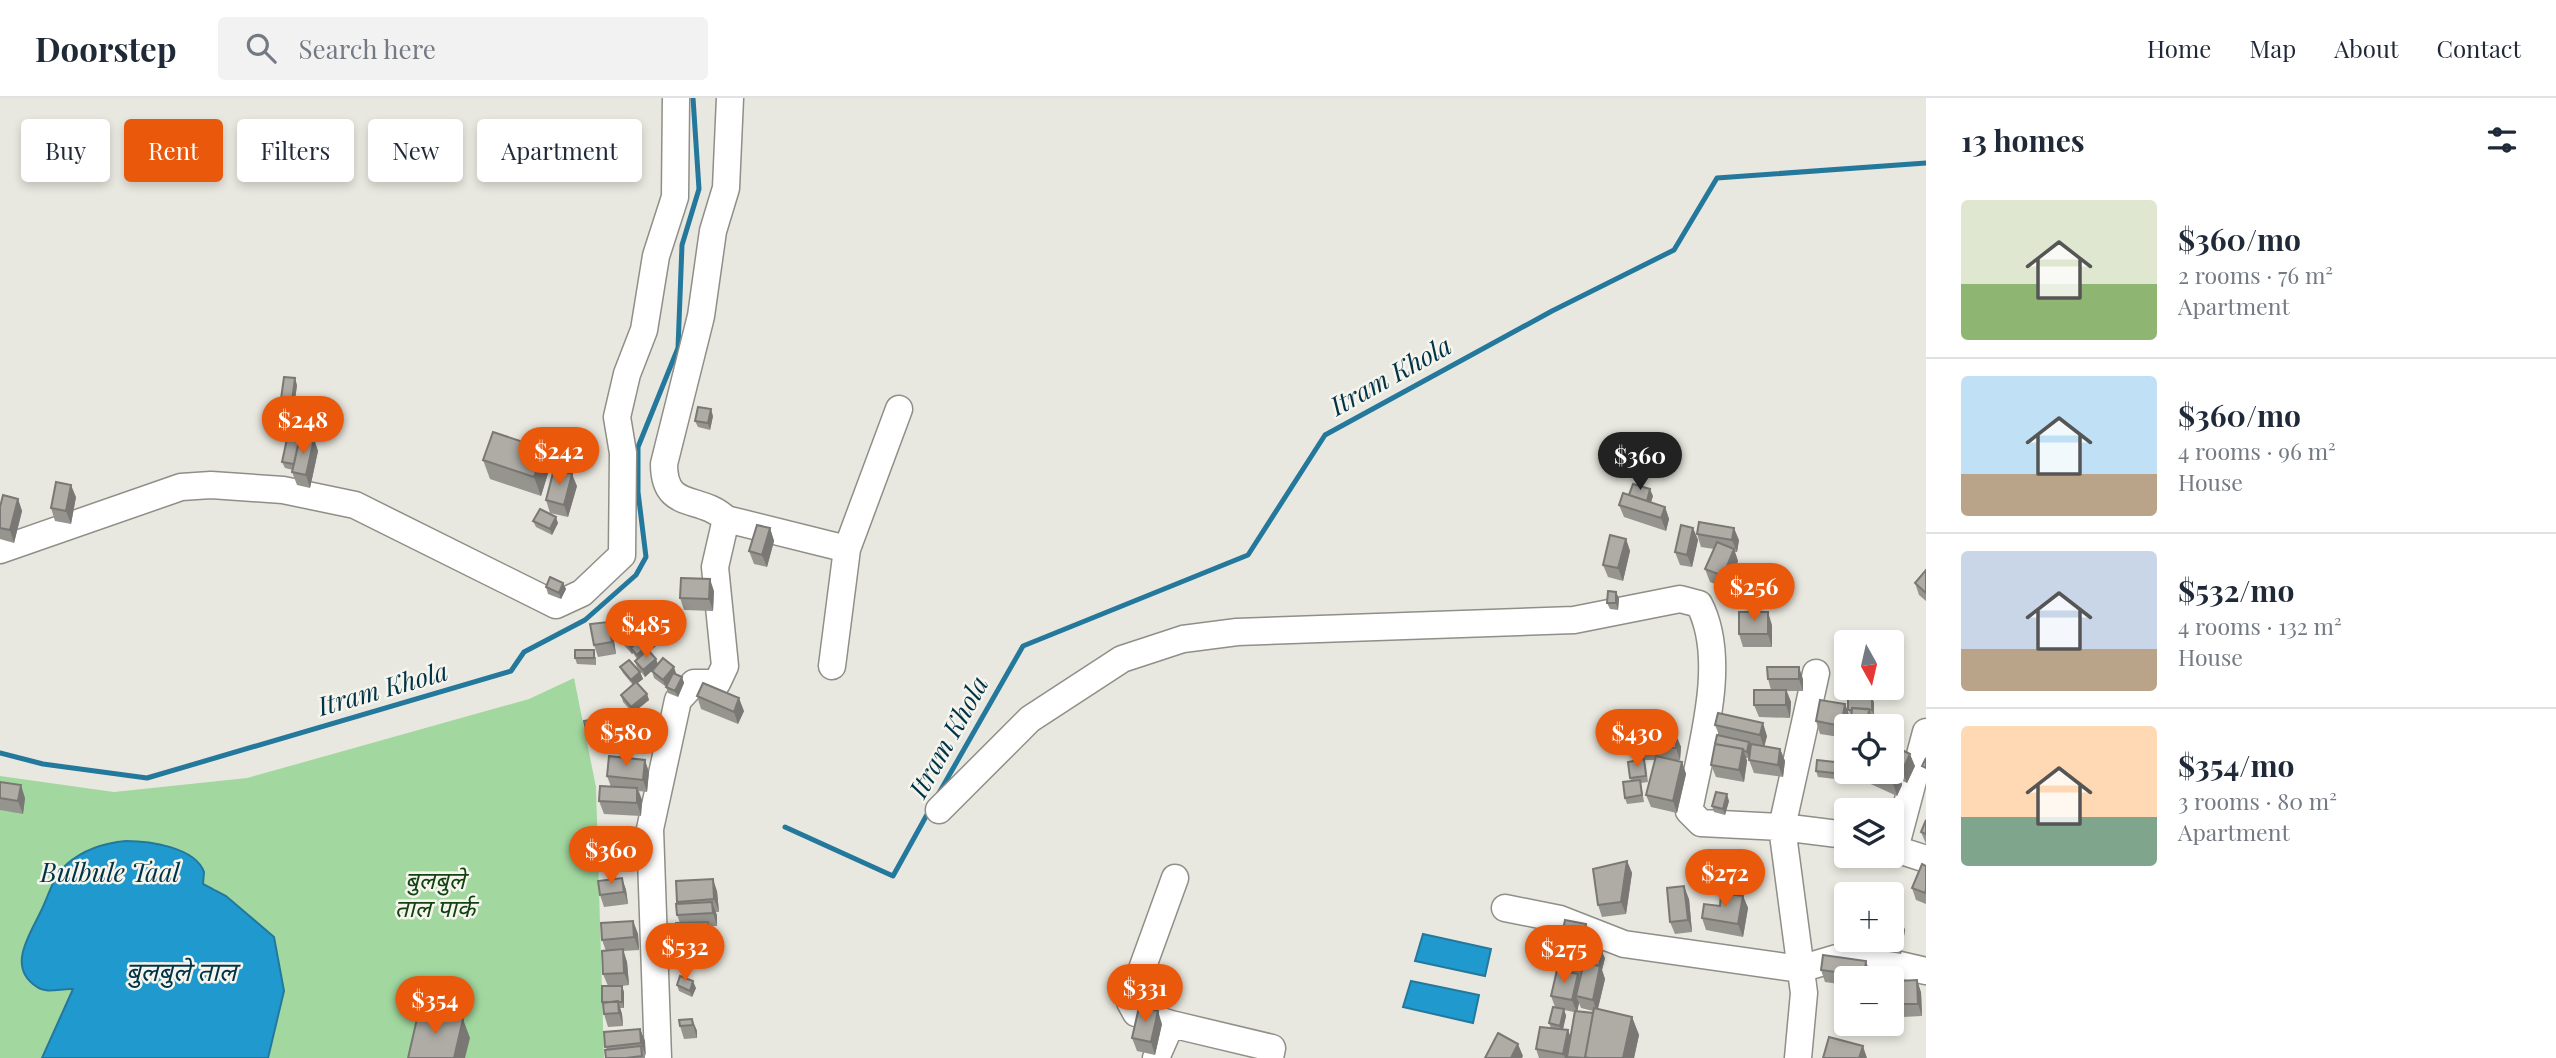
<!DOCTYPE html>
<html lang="en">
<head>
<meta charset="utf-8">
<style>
	:root { --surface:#fff; --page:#f2f2f3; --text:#1f2937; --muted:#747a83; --line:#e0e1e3; --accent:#ea580c }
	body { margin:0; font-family:"Playfair Display","Noto Sans Devanagari",serif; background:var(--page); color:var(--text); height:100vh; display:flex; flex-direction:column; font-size:26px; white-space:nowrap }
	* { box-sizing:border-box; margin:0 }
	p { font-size:23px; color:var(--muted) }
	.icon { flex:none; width:38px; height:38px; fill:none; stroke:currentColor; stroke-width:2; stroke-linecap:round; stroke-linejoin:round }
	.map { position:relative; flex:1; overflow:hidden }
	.sheet { display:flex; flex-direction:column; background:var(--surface); width:630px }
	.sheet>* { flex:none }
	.guide { position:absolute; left:21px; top:21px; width:665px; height:63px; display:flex; gap:14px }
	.needle { width:46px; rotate:172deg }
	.tools { position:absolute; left:1834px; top:532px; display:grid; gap:14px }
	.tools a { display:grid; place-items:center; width:70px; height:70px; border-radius:7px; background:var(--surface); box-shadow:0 4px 10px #0003; font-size:35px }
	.price { position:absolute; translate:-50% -60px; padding:0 16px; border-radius:24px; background:var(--accent); color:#fff; font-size:23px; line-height:46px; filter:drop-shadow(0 2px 4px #0008) }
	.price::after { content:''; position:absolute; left:50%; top:42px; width:21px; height:16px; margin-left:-10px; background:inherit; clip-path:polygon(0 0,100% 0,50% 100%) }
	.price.selected { background:#222; color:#fff }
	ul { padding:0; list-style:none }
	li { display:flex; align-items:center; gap:21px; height:175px; padding:0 35px }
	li+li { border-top:2px solid var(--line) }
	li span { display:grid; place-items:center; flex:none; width:196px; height:140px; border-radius:7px; color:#555 }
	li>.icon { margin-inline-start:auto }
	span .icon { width:84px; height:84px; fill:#fffc; stroke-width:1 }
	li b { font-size:30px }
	h2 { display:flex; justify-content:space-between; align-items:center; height:84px; padding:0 35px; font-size:30px }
	.pill { padding:0 24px; border-radius:7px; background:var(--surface); box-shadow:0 4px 10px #0003; font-size:24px; line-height:63px }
	.pill.selected { background:var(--accent); color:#fff }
	header { display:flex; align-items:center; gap:42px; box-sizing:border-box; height:98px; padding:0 35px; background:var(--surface); border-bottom:2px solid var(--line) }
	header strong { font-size:33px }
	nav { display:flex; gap:38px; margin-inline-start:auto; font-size:24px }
	.search { width:490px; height:63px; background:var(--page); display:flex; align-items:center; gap:18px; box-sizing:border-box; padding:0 24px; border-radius:7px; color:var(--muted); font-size:26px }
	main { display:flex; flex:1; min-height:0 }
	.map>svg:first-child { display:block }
	.green { fill:#a2d8a0 }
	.water { fill:#209ace; stroke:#23789c; stroke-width:2 }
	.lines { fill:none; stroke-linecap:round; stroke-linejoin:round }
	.stream { stroke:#23789c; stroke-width:5 }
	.minor-casing { stroke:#8f8e87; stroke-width:29 }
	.minor { stroke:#fff; stroke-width:26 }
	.wall { fill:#96948e; fill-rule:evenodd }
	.shaded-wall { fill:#7a7874 }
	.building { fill:#aeaca5; stroke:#7a7874; stroke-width:2 }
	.labels { text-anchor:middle; stroke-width:5; stroke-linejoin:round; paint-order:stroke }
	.park-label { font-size:24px; font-style:italic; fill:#114312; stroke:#f6f5ed }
	.water-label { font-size:26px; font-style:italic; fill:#003348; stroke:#f6f5ed }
</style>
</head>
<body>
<header>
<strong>Doorstep</strong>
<div class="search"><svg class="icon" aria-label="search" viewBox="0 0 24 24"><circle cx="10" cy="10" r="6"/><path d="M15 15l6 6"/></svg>Search here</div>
<nav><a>Home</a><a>Map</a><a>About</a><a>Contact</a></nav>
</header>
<main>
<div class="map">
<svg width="1926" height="960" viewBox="0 0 1926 960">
	<rect width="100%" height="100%" fill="#e9e8e0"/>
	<!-- green -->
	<path class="green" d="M574 580 596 689 604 960H268L284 893 274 839 214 790 74 890 42 960H0V678L114 694 247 680 529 601Z"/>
	<!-- water -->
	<path class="water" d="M126 743C149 743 195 749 204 774L203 786 226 798 274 839 284 893 268 960H42L73 891C62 890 47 896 37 889 6 869 30 837 41 813 49 797 53 778 67 766 83 752 104 745 126 743Z
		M1423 836 1491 851 1485 878 1415 863Z
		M1411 883 1479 897 1473 925 1403 909Z"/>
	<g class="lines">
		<!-- stream -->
		<path class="stream" d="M0 655 43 666 147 680 511 573 524 554 585 522 636 477 646 459 638 394V349L678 250 682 147 699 91 693 0
			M939 695 1023 548 1248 457 1325 337 1552 213 1674 152 1717 80 1926 65
			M785 729 893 778 929 713"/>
		<defs>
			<path id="minor" d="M726 421 847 451
				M0 452 181 389 211 387 283 392 355 407 556 507 582 495 622 457 623 355 617 319 627 276 644 232 656 158 675 99 676 0
				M832 568 847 451 899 311
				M939 712 1030 621 1122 561 1183 541 1237 534 1574 522 1680 501 1699 506C1729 563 1700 652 1689 713L1701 725 1782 729 1846 737
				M1892 750 1926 761
				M1895 751 1926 634
				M1505 810 1560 821 1624 846 1800 871 1837 860 1878 862 1926 873
				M1171 926 1136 915 1130 904 1175 780
				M658 960 650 731 678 602 694 585H717L725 568 715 469 726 421C700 396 664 414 664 366L701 218 713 133 726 90 730 0
				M1156 960 1171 926 1272 950 1270 960
				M1798 960 1804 895 1782 729 1816 575"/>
		</defs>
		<!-- minor casing -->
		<use href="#minor" class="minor-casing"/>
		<!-- minor -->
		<use href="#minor" class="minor"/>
	</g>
	<!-- wall -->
	<path class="wall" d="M297 287 294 309 284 308 281 301Z
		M713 318 710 332 698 329 695 323Z
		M314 341 318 353 310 390 297 387 292 374 293 372 285 370 282 364 299 343Z
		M483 362 550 369 541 398 490 381Z
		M577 388 568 419 550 415 546 402Z
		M1629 397 1653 398 1651 404 1665 409 1669 421 1666 433 1624 419 1619 407Z
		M76 399 71 426 55 423 51 410Z
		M18 401 22 413 14 445 0 441V409Z
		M533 423 558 425 552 437 536 429Z
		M770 430 774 443 767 469 754 466 749 453Z
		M1693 430 1698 442 1692 469 1680 467 1675 454Z
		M1697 436 1739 442 1737 454H1735L1738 463 1727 491 1710 484 1705 471 1714 451 1701 449Z
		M1626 441 1630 453 1623 483 1608 479 1603 467Z
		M1926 472V503L1919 497 1915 485Z
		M563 485 566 491 561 501 548 496 546 489Z
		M714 493 713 513 684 512 680 500Z
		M1619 500 1618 512 1610 511 1607 505Z
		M681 521 683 528 666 546 657 538 655 532Z
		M650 524 654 537 653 538 657 547 650 553 656 561 658 566 682 579 684 585 678 599 668 595 666 589 668 585 665 588 654 580 652 573 654 571 645 579 637 569 635 563 637 561 633 555 632 556 621 544 616 531Z
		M1772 527V549H1743L1739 536Z
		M613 536 616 556 598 559 594 547Z
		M596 559V567L577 566 575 560Z
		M620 569 640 574 643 581 637 585 647 596 649 602 633 615 623 604 621 597 633 587 623 575Z
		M1767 569 1803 581V593H1787L1791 604 1790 620 1759 619 1754 607 1771 592 1768 581Z
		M697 598 744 613 738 626 701 611Z
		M1872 599 1874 605V618H1871L1873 624 1851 618 1848 612Z
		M1845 606 1850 619 1848 628H1846V640L1820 636 1816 623Z
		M643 622 648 635 647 649 622 648 617 635Z
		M1715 627 1767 638 1764 648 1780 651 1785 663 1783 679 1754 675 1749 662 1750 655 1749 660H1746L1747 663 1744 684 1716 679 1711 667 1719 637Z
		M615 630 618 643 592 649 587 637Z
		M1676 637 1681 649 1680 662H1676L1682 664 1686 676 1677 715 1651 709 1646 697 1655 662H1644L1646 668 1648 684 1641 685 1644 704 1627 706 1625 700 1631 683 1630 680 1641 662H1635L1631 649Z
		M1892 647 1915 668 1907 685 1901 682 1902 687 1897 698 1864 683 1861 674H1892Z
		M1843 665 1846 672 1844 682 1818 679 1816 673Z
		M649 674 647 694 639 693 642 702 641 718 604 716 599 703 611 689 607 678Z
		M0 684 25 700 23 716 0 712Z
		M1729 703 1725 717 1714 714 1712 708Z
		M1926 722V746L1921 734Z
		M1627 763 1632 775 1626 816 1602 819 1598 807Z
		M1926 768V806L1916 802 1912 790Z
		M622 780 626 792 628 806 604 809 600 797Z
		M717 793 719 814H716L717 828H710L713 837V855H681L676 842 680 825 677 817V804Z
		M1743 798 1748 810 1743 839 1706 832 1702 820 1720 808Z
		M1689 801 1692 834 1675 836 1670 824Z
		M1900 819 1905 832 1901 856 1876 852 1872 842H1892Z
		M633 823 638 836 639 852 623 853 627 864 629 887 622 888 624 894V910H620L622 916 623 928 608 929 604 916 602 904 608 888 603 876 606 853 602 842Z
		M1586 826 1590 839 1585 865H1588L1605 860 1602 872 1605 881 1598 911 1632 919 1639 937 1634 960H1539L1536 951 1551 930 1549 925 1555 909 1551 898 1561 872 1557 862ZM1579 905 1581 910 1593 913V915L1577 913ZM1564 912 1574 914 1570 939 1563 932 1566 918Z
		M1851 842H1870L1869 850 1853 848Z
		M1821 872 1870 875V880H1846V887L1825 884Z
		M677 887 696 890 692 899 679 893Z
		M1921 894 1922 918 1903 919 1899 906Z
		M692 921 697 933V940L684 941 680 928Z
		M1162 926 1155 957 1137 953 1132 940Z
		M640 931 645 943V960H606L607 951 605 949Z"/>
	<!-- shaded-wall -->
	<path class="shaded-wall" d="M295 280 297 287 294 309 292 303Z
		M711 311 713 318 710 332 708 325Z
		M314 341 318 353 310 390 306 377Z
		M544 351 550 369 541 398 534 379Z
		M572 376 577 388 568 419 564 407Z
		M71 387 76 399 71 426 66 413Z
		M1650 391 1653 398 1648 413 1646 407Z
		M18 401 22 413 14 445 10 432Z
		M1665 409 1669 421 1666 433 1661 420Z
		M556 419 558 425 552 437 550 431Z
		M770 430 774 443 767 469 762 457Z
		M1693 430 1698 442 1692 469 1687 457Z
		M1734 430 1739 442 1737 454 1732 442Z
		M1626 441 1630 453 1623 483 1618 470Z
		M1734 451 1738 463 1727 491 1723 478Z
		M710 481 714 493 713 513 709 501Z
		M563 485 566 491 561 501 559 495Z
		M1616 494 1619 500 1618 512 1616 505Z
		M1768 514 1772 527V549L1768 536Z
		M681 521 683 528 666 546 664 540Z
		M608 524 613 536 616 556 612 544Z
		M650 524 654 537 634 554 631 550 633 555 632 556 627 544Z
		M655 540 657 547 639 563 637 557Z
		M656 561 658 567 645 579 643 572Z
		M674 569 676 575 665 588 663 582Z
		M1799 569 1803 581V593L1799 581Z
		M640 574 643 581 634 588 631 582Z
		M682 579 684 585 678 599 675 593Z
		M1786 592 1791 604 1790 620 1786 607Z
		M647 596 649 602 633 615 631 609Z
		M1872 599 1874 605V618L1872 612Z
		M739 600 744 613 738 626 734 614Z
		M1845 606 1850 619 1848 628H1846V640L1841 628Z
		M1869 611 1873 624V628H1867Z
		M610 618 615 630 618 643 613 631Z
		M643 622 648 635 647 649 642 637Z
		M1763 625 1767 638 1764 650 1760 637Z
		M1676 637 1681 649 1680 662 1676 650Z
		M1749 644 1751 651 1749 660 1747 654Z
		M1743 651 1747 663 1744 684 1739 672Z
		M1780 651 1785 663 1783 679 1778 667Z
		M1910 656 1915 668 1907 685 1902 673Z
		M645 662 649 674 647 694 643 682Z
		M1682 664 1686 676 1677 715 1673 703Z
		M1843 665 1846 672 1844 682 1842 676Z
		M1898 674 1902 687 1897 698 1893 685Z
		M21 687 25 700 23 716 18 703Z
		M637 690 642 702 641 718 637 705Z
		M1727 696 1729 703 1725 717 1723 711Z
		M1627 763 1632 775 1626 816 1621 804Z
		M622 780 626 792 628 806 624 794Z
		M713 781 717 793 719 814 714 801Z
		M1684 788 1689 801 1692 834 1688 822Z
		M1743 798 1748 810 1743 839 1738 826Z
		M712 804 717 817V828L713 815Z
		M1900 819 1905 832 1901 856 1896 844Z
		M633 823 638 836 639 852 634 839Z
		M708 824 713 837V855L709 842Z
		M1586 826 1590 839 1583 879 1578 866Z
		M623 851 627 864 629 887 624 875Z
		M1602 854 1605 860 1602 872 1605 881 1597 914 1593 902Z
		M1866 863 1870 875V880H1865L1864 878Z
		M1578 876 1583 889 1576 898 1579 905 1577 915 1572 902Z
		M1917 882 1921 894 1922 918 1918 906Z
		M693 883 696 890 692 899 690 893Z
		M622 888 624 894V910L622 904Z
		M618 903 622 916 623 928 619 915Z
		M1564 911 1566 918 1562 934 1560 928Z
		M1158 913 1162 926 1155 957 1151 944Z
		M1632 919 1639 937 1634 960H1623Z
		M463 921 470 940 465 960H454Z
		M692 921 697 933V940L693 927Z
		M640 931 645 943 646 958 641 945Z
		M1568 932 1573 945 1567 960H1565L1563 956Z
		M1518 946 1523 958 1522 960H1511Z
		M1863 948 1867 960H1859Z"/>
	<!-- building -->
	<path class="building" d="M284 279 295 280 292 303 281 301Z
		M698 309 711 311 708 325 695 323Z
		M493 334 544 351 534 379 483 362Z
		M300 338 314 341 306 377 292 374Z
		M287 341 299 343 294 366 282 364Z
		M554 371 572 376 564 407 546 402Z
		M56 384 71 387 66 413 51 410Z
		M1633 386 1650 391 1647 403 1629 397Z
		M1623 395 1665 409 1661 420 1619 407Z
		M3 397 18 401 10 432 0 430V409Z
		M540 411 556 419 550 431 533 423Z
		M1699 424 1734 430 1732 442 1697 436Z
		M757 427 770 430 762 457 749 453Z
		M1681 427 1693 430 1687 457 1675 454Z
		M1610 437 1626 441 1618 470 1603 467Z
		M1717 444 1734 451 1723 478 1705 471Z
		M1926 472V495L1915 485Z
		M550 479 563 485 559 495 546 489Z
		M681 480 710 481 709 501 680 500Z
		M1608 493 1616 494V505H1607Z
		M639 511 650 524 627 544 616 531Z
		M672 513 681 521 664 540 655 532Z
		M1739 514H1768V536H1739Z
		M608 524 612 544 594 547 590 526Z
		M649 534 655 540 637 557 631 550Z
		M575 552H594V560H575Z
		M648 552 656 561 643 572 635 563Z
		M663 560 674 569 663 582 652 573Z
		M629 562 640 574 631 582 620 569Z
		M1767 569H1799V581H1768Z
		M673 575 682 579 675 593 666 589Z
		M636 584 647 596 631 609 621 597Z
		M703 585 739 600 734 614 697 598Z
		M1754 592H1786V607H1754Z
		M1848 599H1872V612L1852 610V612H1848Z
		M1820 602 1845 606 1841 628 1816 623Z
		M1852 610 1869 611 1867 628H1851Z
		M1718 615 1763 625 1760 637 1715 627Z
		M610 618 613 631 587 637 584 623Z
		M618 621 643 622 642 637 617 635Z
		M1631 636 1676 637V650L1631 649Z
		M1717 637 1749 644 1747 654 1744 653 1743 651 1715 646Z
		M1715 646 1743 651 1739 672 1711 667Z
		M1751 646 1780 651 1778 667 1749 662Z
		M1892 647 1910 656 1902 673 1892 668Z
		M609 658 645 662 643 682 607 678Z
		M1656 658 1682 664 1673 703 1646 697Z
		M1926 660V670L1922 668Z
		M1644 661 1646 678 1630 680 1628 664Z
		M1817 662 1843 665 1842 676 1816 673Z
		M1892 672 1898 674 1893 685 1867 674H1892Z
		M1640 682 1642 697 1625 700 1623 684Z
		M0 684 21 687 18 703 0 700Z
		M600 688 637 690V705L599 703Z
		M1716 694 1727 696 1723 711 1712 708Z
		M1926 722V736L1921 734Z
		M1627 763 1621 804 1598 807 1593 771Z
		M1922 766 1926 768V792L1925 795 1912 790Z
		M622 780 624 794 600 797 598 783Z
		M713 781 714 801 677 804 676 783Z
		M1684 788 1688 822 1670 824 1667 790Z
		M1721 795 1743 798 1738 826 1702 820 1704 806 1720 808Z
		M712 804 713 815 677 817 676 806Z
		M1892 818 1900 819 1896 844 1884 842H1892Z
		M1565 822 1586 826 1578 866 1557 862Z
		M633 823 634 839 602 842 601 825Z
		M708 824 709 842H676V825Z
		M623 851 624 875 603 876 602 853Z
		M1592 851 1602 854 1599 868 1588 865Z
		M1823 857 1866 863 1864 878 1821 872Z
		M1584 864 1600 868 1593 902 1576 898Z
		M1557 872 1578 876 1572 902 1551 898Z
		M680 878 693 883 690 893 677 887Z
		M1917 882 1918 906H1899L1898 883Z
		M602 888H622V904H602Z
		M618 903 619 915 604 916 603 905Z
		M1139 909 1158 913 1151 944 1132 940Z
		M1553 909 1564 911 1560 928 1549 925Z
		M1594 910 1632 919 1623 960H1589L1585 959Z
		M419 912 463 921 454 960H408Z
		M1575 913 1593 915 1585 960 1567 959Z
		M692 921 693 927 680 928 679 922Z
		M1540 929 1568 932 1563 956 1536 951Z
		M640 931 641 945 605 949 604 934Z
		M1498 935 1518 946 1511 960H1485Z
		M1829 939 1863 948 1859 960H1823Z
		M641 948 642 958 626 960H606L605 952Z"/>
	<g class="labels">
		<!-- park labels -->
		<g class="park-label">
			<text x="435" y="791">बुलबुले<tspan x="435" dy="28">ताल पार्क</tspan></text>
		</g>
		<!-- water labels -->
		<g class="water-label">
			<text transform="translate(1391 278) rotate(-29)" y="9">Itram Khola</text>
			<text transform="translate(383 591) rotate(-16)" y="9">Itram Khola</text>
			<text transform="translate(949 639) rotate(-61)" y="9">Itram Khola</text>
			<text x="110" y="784">Bulbule Taal</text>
			<text x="181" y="883">बुलबुले ताल</text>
		</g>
	</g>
</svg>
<div class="tools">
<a><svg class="needle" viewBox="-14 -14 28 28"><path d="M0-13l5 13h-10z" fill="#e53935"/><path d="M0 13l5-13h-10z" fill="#747a83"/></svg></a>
<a><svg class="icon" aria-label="locate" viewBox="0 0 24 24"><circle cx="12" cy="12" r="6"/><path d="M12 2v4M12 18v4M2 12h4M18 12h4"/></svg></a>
<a><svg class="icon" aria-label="layers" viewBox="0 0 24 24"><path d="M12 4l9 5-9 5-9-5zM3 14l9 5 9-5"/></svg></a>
<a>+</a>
<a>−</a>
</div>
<b class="price" style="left:303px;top:358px">$248</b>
<b class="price" style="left:559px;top:389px">$242</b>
<b class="price selected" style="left:1640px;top:394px">$360</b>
<b class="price" style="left:1754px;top:525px">$256</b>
<b class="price" style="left:646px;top:562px">$485</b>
<b class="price" style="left:626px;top:670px">$580</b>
<b class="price" style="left:1637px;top:671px">$430</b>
<b class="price" style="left:611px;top:788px">$360</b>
<b class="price" style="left:1725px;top:811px">$272</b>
<b class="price" style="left:685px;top:885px">$532</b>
<b class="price" style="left:1564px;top:887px">$275</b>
<b class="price" style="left:1145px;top:926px">$331</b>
<b class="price" style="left:435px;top:938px">$354</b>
<div class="guide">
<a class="pill">Buy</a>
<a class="pill selected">Rent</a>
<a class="pill">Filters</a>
<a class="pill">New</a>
<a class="pill">Apartment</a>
</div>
</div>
<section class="sheet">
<h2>13 homes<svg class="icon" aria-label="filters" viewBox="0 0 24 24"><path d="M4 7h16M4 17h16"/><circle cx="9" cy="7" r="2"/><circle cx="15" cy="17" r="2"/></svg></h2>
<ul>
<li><span style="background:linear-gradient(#dfe7d0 60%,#8fb573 0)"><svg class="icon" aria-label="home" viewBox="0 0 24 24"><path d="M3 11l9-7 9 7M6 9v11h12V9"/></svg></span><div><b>$360/mo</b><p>2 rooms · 76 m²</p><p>Apartment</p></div></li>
<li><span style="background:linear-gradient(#bfe0f5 70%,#b9a48a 0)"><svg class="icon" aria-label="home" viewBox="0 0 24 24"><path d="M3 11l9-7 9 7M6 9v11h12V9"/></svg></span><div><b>$360/mo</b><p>4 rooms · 96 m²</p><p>House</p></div></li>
<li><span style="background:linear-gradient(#c9d6e8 70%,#b9a48a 0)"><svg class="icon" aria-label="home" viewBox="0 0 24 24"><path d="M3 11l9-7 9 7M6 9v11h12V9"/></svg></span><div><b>$532/mo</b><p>4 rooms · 132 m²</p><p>House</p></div></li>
<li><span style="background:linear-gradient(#ffd9b3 65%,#7fa58c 0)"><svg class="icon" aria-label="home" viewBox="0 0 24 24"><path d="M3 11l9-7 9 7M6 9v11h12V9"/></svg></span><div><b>$354/mo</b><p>3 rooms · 80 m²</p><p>Apartment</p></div></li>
</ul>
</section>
</main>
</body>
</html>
